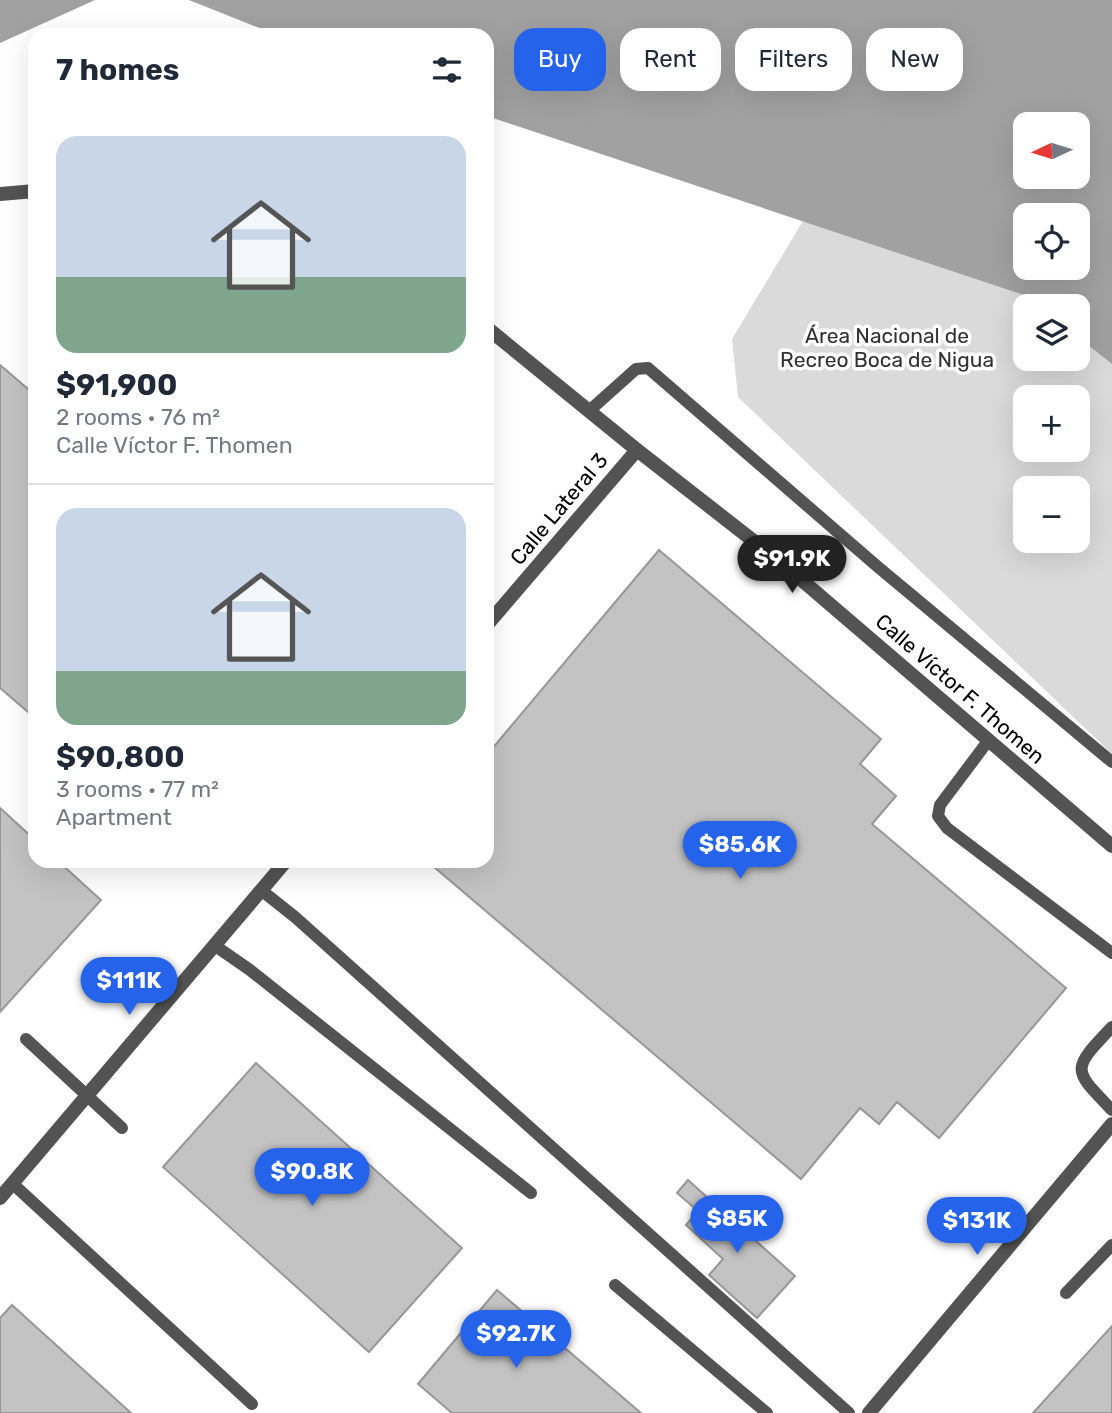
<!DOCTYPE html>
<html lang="en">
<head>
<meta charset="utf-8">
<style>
	:root { --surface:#fff; --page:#f2f2f3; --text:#1f2937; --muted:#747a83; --line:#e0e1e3; --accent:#2563eb }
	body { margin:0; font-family:Rubik,sans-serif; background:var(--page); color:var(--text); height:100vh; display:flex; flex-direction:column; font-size:26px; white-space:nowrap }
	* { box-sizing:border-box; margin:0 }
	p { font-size:23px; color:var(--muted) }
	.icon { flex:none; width:38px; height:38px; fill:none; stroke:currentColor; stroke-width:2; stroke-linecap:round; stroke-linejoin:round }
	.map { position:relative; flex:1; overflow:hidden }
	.panel { position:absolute; left:28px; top:28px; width:466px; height:840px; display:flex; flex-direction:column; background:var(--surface); border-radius:21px; box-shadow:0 7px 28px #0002 }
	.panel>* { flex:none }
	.banner { position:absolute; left:514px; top:28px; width:492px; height:63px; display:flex; gap:14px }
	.needle { width:46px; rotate:266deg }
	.tools { position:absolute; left:1013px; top:112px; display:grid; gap:14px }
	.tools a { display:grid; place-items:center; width:77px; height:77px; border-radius:14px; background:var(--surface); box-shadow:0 7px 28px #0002; font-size:35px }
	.price { position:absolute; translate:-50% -60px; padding:0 16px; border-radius:24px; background:var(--accent); color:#fff; font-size:23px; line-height:46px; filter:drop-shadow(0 2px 4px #0008) }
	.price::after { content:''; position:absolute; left:50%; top:42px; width:21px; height:16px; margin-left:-10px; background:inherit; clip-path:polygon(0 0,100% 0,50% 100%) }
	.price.on { background:#222; color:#fff }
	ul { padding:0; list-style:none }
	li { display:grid; align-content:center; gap:14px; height:371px; padding:0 28px }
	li+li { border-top:2px solid var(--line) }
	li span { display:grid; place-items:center; height:217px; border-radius:21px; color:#555 }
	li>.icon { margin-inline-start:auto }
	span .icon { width:126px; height:126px; fill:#fffc; stroke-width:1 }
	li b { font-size:30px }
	h2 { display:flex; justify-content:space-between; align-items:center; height:84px; padding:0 28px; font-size:30px }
	.tag { padding:0 24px; border-radius:21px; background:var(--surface); box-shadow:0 7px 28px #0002; font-size:24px; line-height:63px }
	.tag.on { background:var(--accent); color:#fff }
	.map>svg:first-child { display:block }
	.green { fill:#dadada; fill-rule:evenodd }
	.water { fill:#a1a1a1; fill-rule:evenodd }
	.building { fill:#c3c3c3; stroke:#979797; stroke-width:2 }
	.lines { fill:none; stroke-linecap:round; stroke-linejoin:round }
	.service { stroke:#535353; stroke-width:12 }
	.minor { stroke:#535353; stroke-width:14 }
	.labels { text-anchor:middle; stroke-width:7; stroke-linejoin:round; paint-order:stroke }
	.park-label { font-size:21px; fill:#313131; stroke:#fff }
	.street-label { font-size:21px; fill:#000; stroke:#fff }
</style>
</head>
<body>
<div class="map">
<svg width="1112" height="1413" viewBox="0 0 1112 1413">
	<rect width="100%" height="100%" fill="#fff"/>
	<!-- green -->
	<path class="green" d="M936 0H1112V754L738 397 732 339ZM1026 124H1078V177H1026ZM1026 215H1078V268H1026ZM1026 306H1078V359H1026ZM1026 397H1078V450H1026ZM1026 488H1078V541H1026Z"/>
	<!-- water -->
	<path class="water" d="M0 0H95L0 43Z
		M189 0H1112V364L1078 337V306H1040L1027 296 487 116 486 35H277ZM1026 124H1078V177H1026ZM1026 215H1078V268H1026Z"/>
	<!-- building -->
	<path class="building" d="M0 365 35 395V718L0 688Z
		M659 550 881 739 860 764 896 796 872 824 1066 988 939 1138 897 1102 879 1124 860 1108 801 1179 427 861H486V756Z
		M0 808 35 840V861H58L101 900 0 1012Z
		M256 1063 462 1248 369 1352 163 1167Z
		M688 1180 795 1276 757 1318 709 1275 723 1259 686 1225 698 1211 677 1193Z
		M497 1290 641 1413H452L418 1384Z
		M12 1305 131 1413H0V1318Z
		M1112 1326V1413H1033Z"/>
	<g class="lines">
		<!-- service -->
		<path class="service" d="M589 411 636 369 648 368 878 567 1112 762
			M988 741 940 805 938 816 947 828 1112 953
			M261 890 295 917 849 1413
			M214 945 250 970 531 1193
			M1112 1027C1071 1070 1072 1069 1112 1110
			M26 1039 122 1128
			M13 1184 252 1404
			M615 1285 767 1413
			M1066 1293 1112 1245"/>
		<!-- minor -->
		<path class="minor" d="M0 194 35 191
			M486 327 637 450 783 564 1112 846
			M486 626 637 450
			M0 1198 286 861
			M869 1413 1112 1124"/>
	</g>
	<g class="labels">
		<!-- park labels -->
		<g class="park-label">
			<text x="887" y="343">Área Nacional de<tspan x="887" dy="24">Recreo Boca de Nigua</tspan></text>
		</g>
		<!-- street labels -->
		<g class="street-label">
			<text transform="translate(559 509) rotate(-50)" y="7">Calle Lateral 3</text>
			<text transform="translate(960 689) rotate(41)" y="7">Calle Víctor F. Thomen</text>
		</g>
	</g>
</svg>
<div class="tools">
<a><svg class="needle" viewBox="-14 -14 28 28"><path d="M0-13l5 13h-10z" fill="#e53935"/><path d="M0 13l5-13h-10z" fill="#747a83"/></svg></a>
<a><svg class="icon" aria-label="locate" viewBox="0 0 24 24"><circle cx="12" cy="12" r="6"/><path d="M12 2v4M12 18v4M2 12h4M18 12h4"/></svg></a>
<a><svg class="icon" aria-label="layers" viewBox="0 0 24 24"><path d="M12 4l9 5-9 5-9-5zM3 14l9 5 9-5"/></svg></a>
<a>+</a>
<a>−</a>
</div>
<b class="price on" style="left:792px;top:595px">$91.9K</b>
<b class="price" style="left:740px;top:881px">$85.6K</b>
<b class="price" style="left:129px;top:1017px">$111K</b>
<b class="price" style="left:312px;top:1208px">$90.8K</b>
<b class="price" style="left:737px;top:1255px">$85K</b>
<b class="price" style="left:977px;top:1257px">$131K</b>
<b class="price" style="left:516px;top:1370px">$92.7K</b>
<div class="banner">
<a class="tag on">Buy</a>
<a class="tag">Rent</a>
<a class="tag">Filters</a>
<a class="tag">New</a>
</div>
<section class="panel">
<h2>7 homes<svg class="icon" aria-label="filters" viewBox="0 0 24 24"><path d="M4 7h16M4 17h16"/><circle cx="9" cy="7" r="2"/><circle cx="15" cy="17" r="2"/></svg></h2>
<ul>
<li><span style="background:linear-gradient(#c9d6e8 65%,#7fa58c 0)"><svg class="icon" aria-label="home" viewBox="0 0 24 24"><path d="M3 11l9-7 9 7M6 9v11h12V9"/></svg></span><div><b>$91,900</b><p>2 rooms · 76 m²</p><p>Calle Víctor F. Thomen</p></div></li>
<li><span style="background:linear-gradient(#c9d6e8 75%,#7fa58c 0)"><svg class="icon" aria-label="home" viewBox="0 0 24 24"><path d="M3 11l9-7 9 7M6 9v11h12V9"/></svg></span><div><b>$90,800</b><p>3 rooms · 77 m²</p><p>Apartment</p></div></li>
</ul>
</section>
</div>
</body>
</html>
